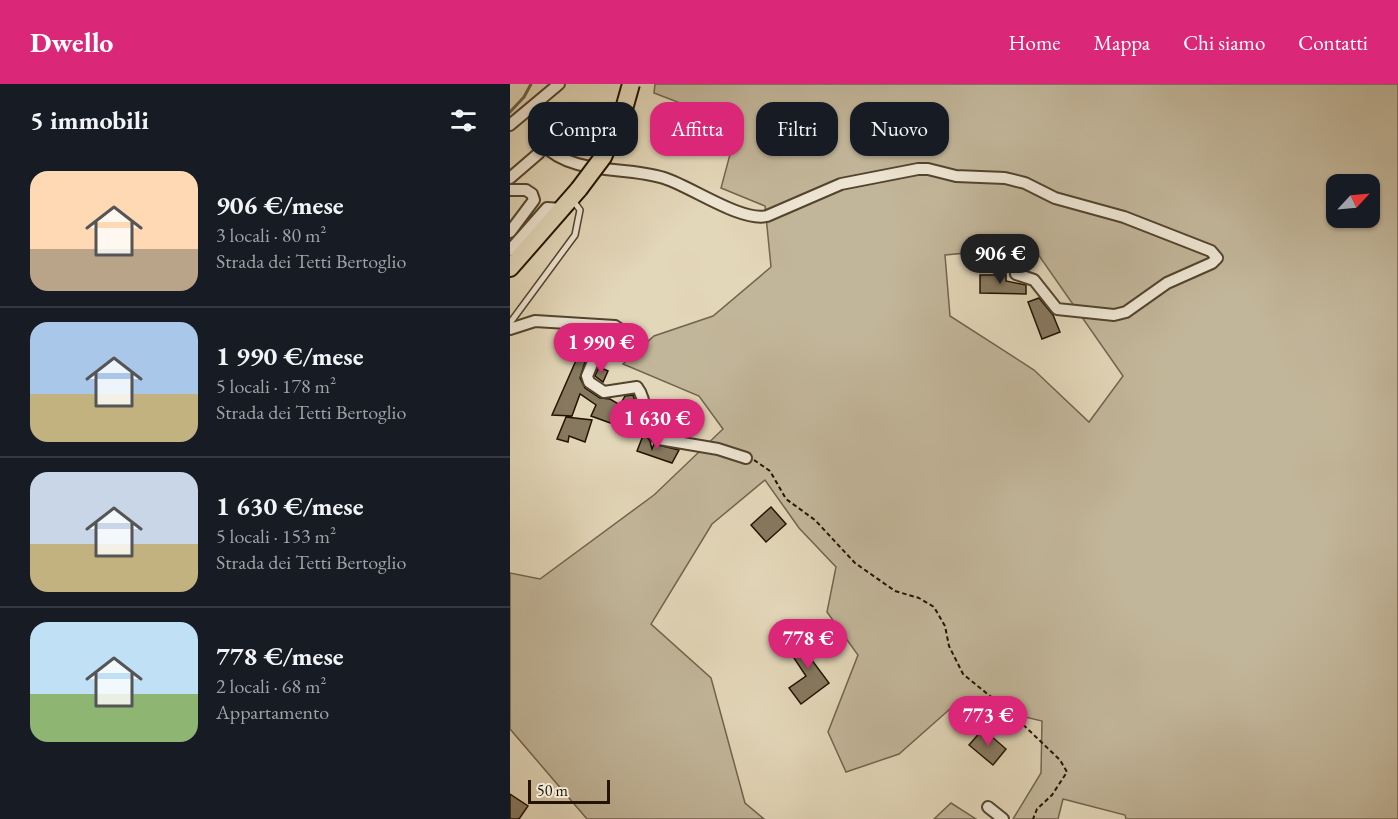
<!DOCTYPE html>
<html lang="it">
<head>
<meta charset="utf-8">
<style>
	:root { --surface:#171b24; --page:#242831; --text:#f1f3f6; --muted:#9ea1a6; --line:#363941; --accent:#db2777 }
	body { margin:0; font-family:"EB Garamond",serif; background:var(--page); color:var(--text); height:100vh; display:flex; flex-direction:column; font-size:22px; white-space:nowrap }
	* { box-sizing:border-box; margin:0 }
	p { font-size:20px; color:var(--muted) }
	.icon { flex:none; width:33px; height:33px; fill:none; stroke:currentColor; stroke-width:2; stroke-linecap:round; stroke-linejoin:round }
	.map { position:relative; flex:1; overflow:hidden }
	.side { display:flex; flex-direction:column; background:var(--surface); width:510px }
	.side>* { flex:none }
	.banner { position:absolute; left:18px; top:18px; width:570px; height:54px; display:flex; gap:12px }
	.needle { width:39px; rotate:64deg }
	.fabs { position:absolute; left:816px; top:90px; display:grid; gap:12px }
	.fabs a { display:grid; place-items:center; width:54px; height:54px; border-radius:12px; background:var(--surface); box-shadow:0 2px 4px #0004; font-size:30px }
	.scale { position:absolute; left:18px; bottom:15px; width:82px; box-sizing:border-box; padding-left:6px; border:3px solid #231300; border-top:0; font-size:16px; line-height:21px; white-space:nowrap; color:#231300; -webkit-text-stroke:4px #ede5d2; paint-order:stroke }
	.price { position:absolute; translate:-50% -51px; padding:0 14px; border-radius:21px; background:var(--accent); color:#fff; font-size:20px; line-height:39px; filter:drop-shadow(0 2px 3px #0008) }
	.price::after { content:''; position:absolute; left:50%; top:36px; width:18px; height:14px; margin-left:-9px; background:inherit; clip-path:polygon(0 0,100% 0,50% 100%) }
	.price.current { background:#222; color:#fff }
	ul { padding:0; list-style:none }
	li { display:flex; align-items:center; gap:18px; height:150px; padding:0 30px }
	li+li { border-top:2px solid var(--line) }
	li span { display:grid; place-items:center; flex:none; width:168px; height:120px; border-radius:18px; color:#555 }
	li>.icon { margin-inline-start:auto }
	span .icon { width:72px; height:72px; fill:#fffc; stroke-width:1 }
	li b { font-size:26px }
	h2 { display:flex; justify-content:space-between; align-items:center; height:72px; padding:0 30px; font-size:26px }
	.chip { padding:0 21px; border-radius:18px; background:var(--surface); box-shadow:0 2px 4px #0004; font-size:21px; line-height:54px }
	.chip.current { background:var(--accent); color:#fff }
	header { display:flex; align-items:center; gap:36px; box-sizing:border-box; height:84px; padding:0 30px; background:var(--accent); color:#fff }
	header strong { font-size:28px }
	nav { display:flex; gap:33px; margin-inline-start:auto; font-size:21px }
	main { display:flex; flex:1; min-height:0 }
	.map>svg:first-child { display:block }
	.green { fill:#c2b69a; stroke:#72644d; stroke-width:1.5; fill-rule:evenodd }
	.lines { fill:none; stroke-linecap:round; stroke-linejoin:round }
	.stream { stroke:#6f6049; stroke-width:3 }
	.building { fill:#877960; stroke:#231300; stroke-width:1.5 }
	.service-casing { stroke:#53442e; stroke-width:8 }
	.minor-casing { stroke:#53442e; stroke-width:14 }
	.primary-casing { stroke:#231300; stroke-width:20 }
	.path { stroke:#231300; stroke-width:2; stroke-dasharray:4.5 3; stroke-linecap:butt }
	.service { stroke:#ede5d2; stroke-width:5 }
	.minor { stroke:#ede5d2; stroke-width:10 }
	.primary { stroke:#e3d7b9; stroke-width:16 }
	.primary-bridge-casing { stroke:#231300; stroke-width:20; stroke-linecap:butt }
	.primary-bridge { stroke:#e3d7b9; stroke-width:16 }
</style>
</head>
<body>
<header>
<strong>Dwello</strong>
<nav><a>Home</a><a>Mappa</a><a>Chi siamo</a><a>Contatti</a></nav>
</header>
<main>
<section class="side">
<h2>5 immobili<svg class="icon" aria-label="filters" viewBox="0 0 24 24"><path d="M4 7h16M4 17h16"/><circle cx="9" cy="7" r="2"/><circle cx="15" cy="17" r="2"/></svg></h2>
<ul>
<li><span style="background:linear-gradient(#ffd9b3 65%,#b9a48a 0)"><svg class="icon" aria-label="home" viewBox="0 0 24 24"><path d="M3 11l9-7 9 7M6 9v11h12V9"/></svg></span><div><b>906 €/mese</b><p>3 locali · 80 m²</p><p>Strada dei Tetti Bertoglio</p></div></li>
<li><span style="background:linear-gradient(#a9c7e8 60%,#c2b280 0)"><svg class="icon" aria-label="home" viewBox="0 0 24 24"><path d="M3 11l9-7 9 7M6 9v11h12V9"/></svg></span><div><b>1 990 €/mese</b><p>5 locali · 178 m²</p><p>Strada dei Tetti Bertoglio</p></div></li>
<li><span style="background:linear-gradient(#c9d6e8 60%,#c2b280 0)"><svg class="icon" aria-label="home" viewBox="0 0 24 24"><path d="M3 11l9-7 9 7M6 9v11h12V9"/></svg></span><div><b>1 630 €/mese</b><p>5 locali · 153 m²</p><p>Strada dei Tetti Bertoglio</p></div></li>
<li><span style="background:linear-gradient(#bfe0f5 60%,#8fb573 0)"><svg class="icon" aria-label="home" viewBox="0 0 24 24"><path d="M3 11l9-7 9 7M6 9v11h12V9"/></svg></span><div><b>778 €/mese</b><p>2 locali · 68 m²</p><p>Appartamento</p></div></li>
</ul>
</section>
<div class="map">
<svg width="888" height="735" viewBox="0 0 888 735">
	<rect width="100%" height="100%" fill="#e3d7b9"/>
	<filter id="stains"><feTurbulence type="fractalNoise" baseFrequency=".00333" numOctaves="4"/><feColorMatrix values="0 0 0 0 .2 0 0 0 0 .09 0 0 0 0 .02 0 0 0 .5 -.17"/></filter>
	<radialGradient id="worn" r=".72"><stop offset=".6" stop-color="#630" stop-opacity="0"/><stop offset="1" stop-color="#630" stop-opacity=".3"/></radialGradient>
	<!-- green -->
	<path class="green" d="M145 0H888V735H616L615 731 553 715 548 735H503L531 689 532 637 449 617 389 670 336 688 318 648 348 571 317 528 326 483 289 444 255 396 202 440 141 540 201 594 235 719 254 735H77L0 645V489L30 495 144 411 213 345 189 312 113 280 144 252 203 232 261 183 255 122 211 104 222 63 199 30 144 9ZM826 100H860V134H826ZM523 163 613 292 579 338 524 286 440 232 435 171Z
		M441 719 466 735H424Z"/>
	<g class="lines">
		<!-- stream -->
		<path class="stream" d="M0 28 14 13 21 0"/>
	</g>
	<!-- building -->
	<path class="building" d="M178 33 189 42 188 44 197 52 186 65 166 49Z
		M470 191H496V197L516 201V210L470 209Z
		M529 214 543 231 550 248 532 255 518 218Z
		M68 272 76 275 70 294 75 304 90 314 100 315 110 321 115 312 123 311 126 320 117 333H129L133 347 117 345 81 332 86 321 70 310 62 332 42 331Z
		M89 283 98 287 93 298 85 292Z
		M56 333 82 336 75 358 59 352 58 358 47 355Z
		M152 340 175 345 174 352 152 348 150 346Z
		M134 349 140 357 142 365 144 360 169 366 162 379 127 367Z
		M261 423 276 440 256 458 241 441Z
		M305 551 315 566 301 575 319 599 291 620 279 604 296 592 280 568Z
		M473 645 496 665 483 681 459 661Z
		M0 710 18 722 9 735H0Z"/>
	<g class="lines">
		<defs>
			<path id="service" d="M0 239 65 151 70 126 62 115"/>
			<path id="minor" d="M0 41 49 0
				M31 59C64 93 113 81 154 94 182 103 231 138 257 132L331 100 408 85H418L446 92 495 94 515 99 545 114 614 133 701 167 707 174 702 179 657 199 616 228 604 231 547 225 524 196 506 190
				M0 94 29 69 31 59 23 23
				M0 106H16L22 110 24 116 0 148
				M0 166 37 124 52 125
				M0 245 25 237 105 242 114 248 120 261C114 272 97 270 85 273L77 292 79 298 94 308 127 303C139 318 131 344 149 355L208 365 236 374
				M478 723 493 735"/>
			<path id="primary" d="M0 184 69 105"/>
		</defs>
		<!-- service casing -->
		<use href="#service" class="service-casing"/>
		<!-- minor casing -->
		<use href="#minor" class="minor-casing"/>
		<!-- primary casing -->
		<use href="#primary" class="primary-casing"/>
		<!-- path -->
		<path class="path" d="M244 376 260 387 276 415 305 436 345 479 385 507 409 514 424 523 435 542 439 562 453 590 502 630 550 676 557 688 542 711 527 725 523 735"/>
		<!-- service -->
		<use href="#service" class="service"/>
		<!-- minor -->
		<use href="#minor" class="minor"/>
		<!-- primary -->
		<use href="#primary" class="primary"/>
		<defs>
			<path id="primary-bridge" d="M69 105 93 73 114 25 121 0"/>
		</defs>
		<!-- primary-bridge casing -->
		<use href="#primary-bridge" class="primary-bridge-casing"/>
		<!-- primary-bridge -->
		<use href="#primary-bridge" class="primary-bridge"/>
	</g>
	<rect width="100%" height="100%" filter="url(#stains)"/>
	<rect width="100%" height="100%" fill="url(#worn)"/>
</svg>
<div class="fabs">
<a><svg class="needle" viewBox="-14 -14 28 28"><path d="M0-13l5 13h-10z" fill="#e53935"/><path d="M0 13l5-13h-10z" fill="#9ea1a6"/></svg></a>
</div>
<div class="scale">50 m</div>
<b class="price current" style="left:490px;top:201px">906 €</b>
<b class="price" style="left:91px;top:290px">1 990 €</b>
<b class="price" style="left:147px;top:366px">1 630 €</b>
<b class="price" style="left:298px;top:586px">778 €</b>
<b class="price" style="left:478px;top:663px">773 €</b>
<div class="banner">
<a class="chip">Compra</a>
<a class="chip current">Affitta</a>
<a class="chip">Filtri</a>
<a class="chip">Nuovo</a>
</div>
</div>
</main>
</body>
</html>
